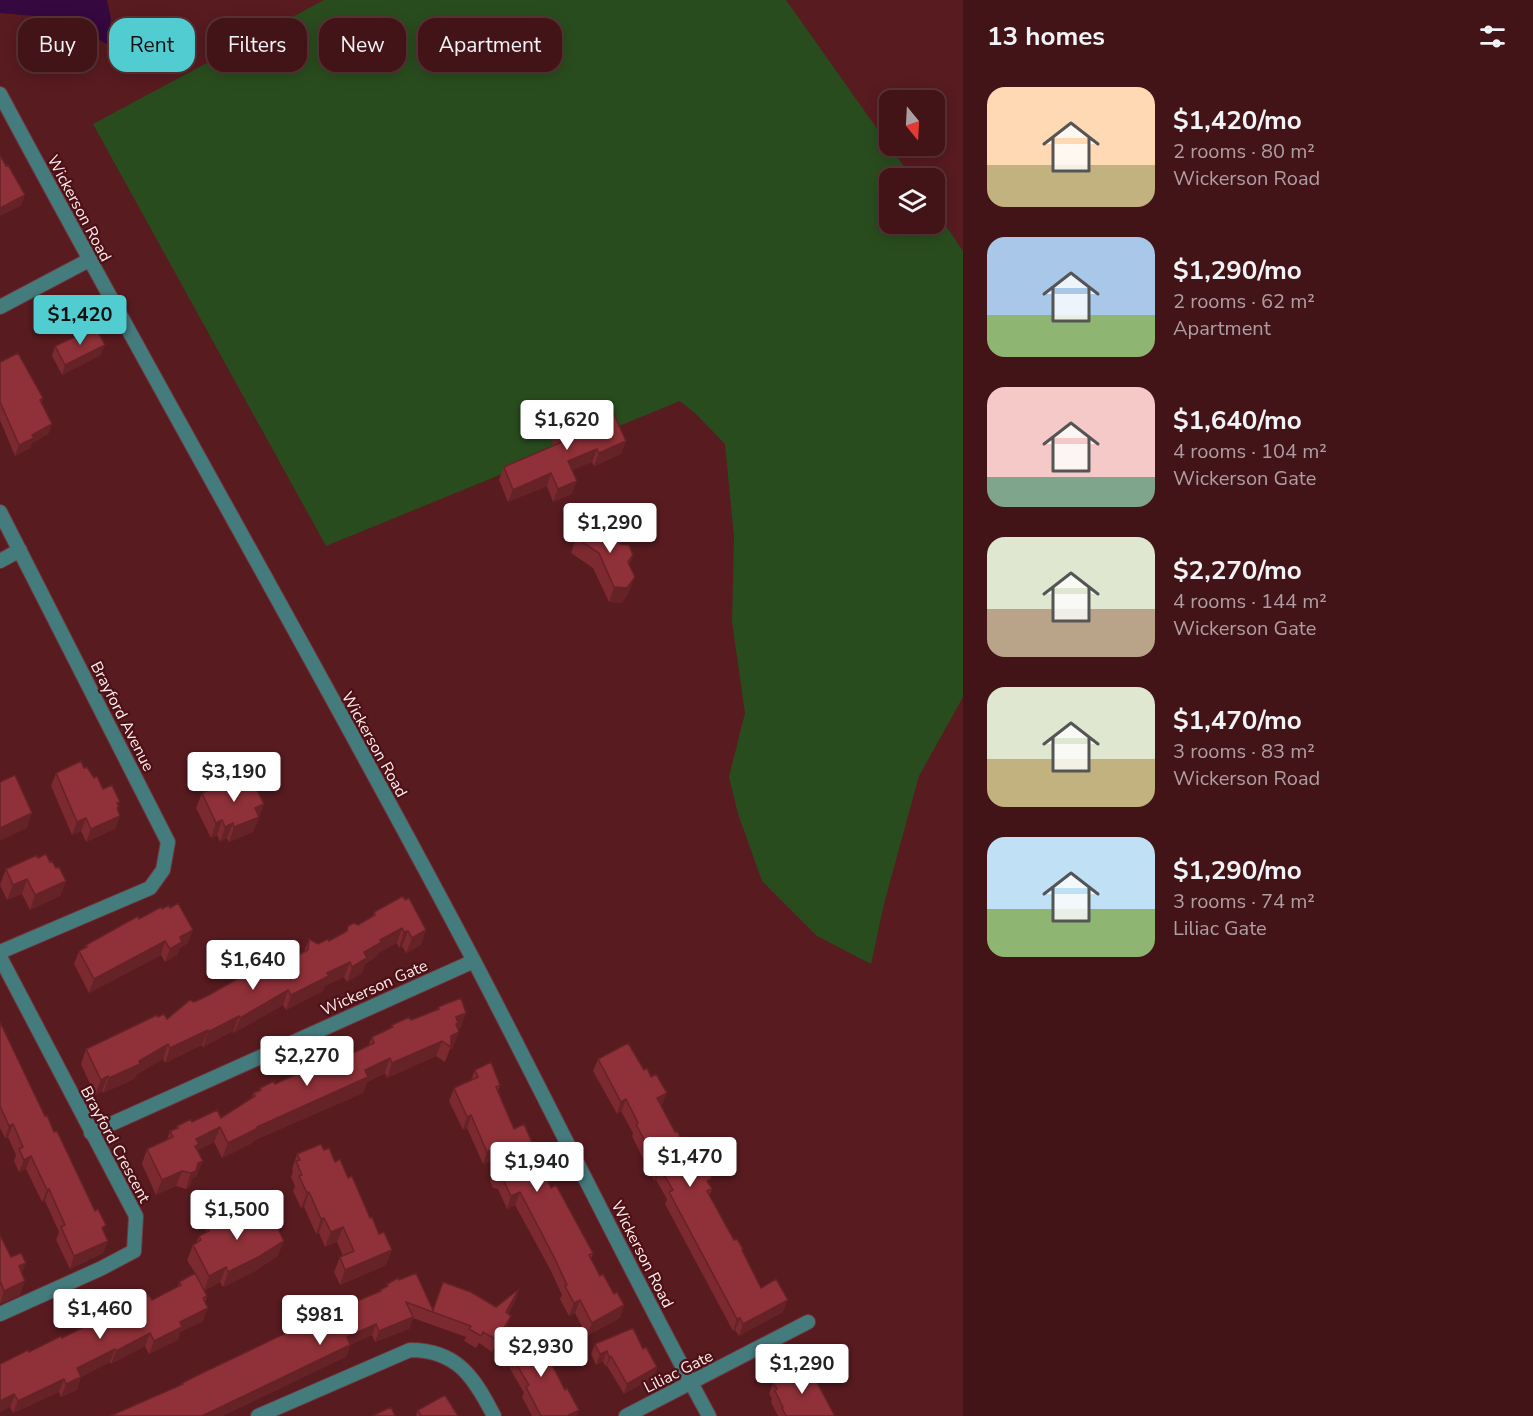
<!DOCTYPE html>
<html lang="en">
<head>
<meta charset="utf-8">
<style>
	:root { --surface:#421418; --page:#4c2125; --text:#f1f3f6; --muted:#ae9ea2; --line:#5a3337; --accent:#51ccd1 }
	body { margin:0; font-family:"Nunito Sans",sans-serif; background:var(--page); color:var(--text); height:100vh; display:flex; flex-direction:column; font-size:22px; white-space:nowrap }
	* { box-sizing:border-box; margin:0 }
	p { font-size:20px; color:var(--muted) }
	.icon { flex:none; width:33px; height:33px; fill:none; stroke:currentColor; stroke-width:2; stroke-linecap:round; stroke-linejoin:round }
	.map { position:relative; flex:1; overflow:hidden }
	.details { display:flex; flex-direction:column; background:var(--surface); width:570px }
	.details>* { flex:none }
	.banner { position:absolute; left:18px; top:18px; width:570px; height:54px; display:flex; gap:12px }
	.needle { width:39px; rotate:162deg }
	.fabs { position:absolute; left:879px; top:90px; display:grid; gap:12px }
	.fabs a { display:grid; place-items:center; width:66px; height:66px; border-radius:12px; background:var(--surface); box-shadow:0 3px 15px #0003,0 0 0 2px var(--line); font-size:30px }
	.price { position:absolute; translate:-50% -51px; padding:0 14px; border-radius:6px; background:#fff; color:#222; font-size:20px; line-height:39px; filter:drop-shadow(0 2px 3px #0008) }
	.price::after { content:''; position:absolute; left:50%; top:36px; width:18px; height:14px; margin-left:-9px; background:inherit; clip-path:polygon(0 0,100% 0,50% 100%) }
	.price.active { background:var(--accent); color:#111 }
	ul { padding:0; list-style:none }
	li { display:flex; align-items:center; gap:18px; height:150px; padding:0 24px }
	li span { display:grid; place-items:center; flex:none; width:168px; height:120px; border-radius:18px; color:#555 }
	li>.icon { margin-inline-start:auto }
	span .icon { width:72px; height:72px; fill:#fffc; stroke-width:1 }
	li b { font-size:26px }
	h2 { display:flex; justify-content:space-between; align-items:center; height:72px; padding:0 24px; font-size:26px }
	.chip { padding:0 21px; border-radius:18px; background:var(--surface); box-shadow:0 3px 15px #0003,0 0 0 2px var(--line); font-size:21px; line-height:54px }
	.chip.active { background:var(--accent); color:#111 }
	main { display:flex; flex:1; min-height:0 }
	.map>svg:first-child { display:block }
	.green { fill:#294c1e }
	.water { fill:#350840 }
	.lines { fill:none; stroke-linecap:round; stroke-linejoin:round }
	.street-casing { stroke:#6f383d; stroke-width:16 }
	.street { stroke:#447b7d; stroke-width:14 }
	.wall { fill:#7c2930 }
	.shaded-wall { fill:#652227 }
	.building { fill:#903038; stroke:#652227; stroke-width:1.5 }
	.labels { text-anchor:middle; stroke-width:4.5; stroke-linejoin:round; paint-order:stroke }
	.street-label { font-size:16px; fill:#fdecec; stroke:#4c1016 }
</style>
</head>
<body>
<main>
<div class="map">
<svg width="963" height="1416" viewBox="0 0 963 1416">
	<rect width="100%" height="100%" fill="#581b20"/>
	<!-- green -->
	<path class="green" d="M324 0H786L912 178H890V224H934L935 210 963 251V697L919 776 885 900 871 964 817 936 762 881 738 814 729 777 745 713 732 622 734 537 725 444 697 415 680 401 326 546 93 124Z"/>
	<!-- water -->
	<path class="water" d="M0 0H107L111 19 107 44 59 18 0 13Z"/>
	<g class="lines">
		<defs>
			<path id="street" d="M0 94C155 384 320 669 474 961 553 1112 627 1266 709 1416
				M0 307 89 260
				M0 512 168 842 163 870 150 888 0 952
				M0 561 20 550
				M0 957 136 1216 134 1251 102 1268 0 1314
				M91 1133 474 961
				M258 1416 410 1350C457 1350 474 1377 494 1416
				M626 1416 808 1322"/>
		</defs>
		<!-- street casing -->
		<use href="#street" class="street-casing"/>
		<!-- street -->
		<use href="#street" class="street"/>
	</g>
	<!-- wall -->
	<path class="wall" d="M55 346 101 355 62 375 52 356Z
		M0 362 43 398 41 404 52 424 48 434 32 443 30 448 15 456 0 420Z
		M578 425 626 441 621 454 594 466 592 462 572 470V494L553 502 547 486 508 502 499 480 504 467 554 446 552 442 557 429Z
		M576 538 620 544 633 555 629 565V592L622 603 609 602 593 568 571 553Z
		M84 768 94 778 119 806 118 811 120 816 115 829 86 842 81 831 72 835 51 786 56 773Z
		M252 790 264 804 253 832 229 842 227 838 220 842 217 835 211 838 196 808 202 793Z
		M38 858 50 862 56 868 66 881 60 896 30 910 22 894 7 900 0 885 6 869Z
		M403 896 421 945 406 953 402 946 399 948 397 943 378 953 376 957 365 964 362 973 347 982 344 977 325 986 323 991 286 1010 283 1005 234 1033 233 1031 203 1047 202 1045 165 1063 163 1059 136 1075 134 1079 103 1093 102 1091 95 1095 81 1064 86 1049 158 1017 167 1019 194 1002 247 981 304 952 309 939 318 944 329 941 346 932 348 926 358 925 372 917 374 912Z
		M139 919 188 943 180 948 177 955 165 962 161 955 89 993 74 964 79 951 84 948 86 945Z
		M438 1007 461 1028 458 1029 453 1048 450 1049 445 1062 436 1056 387 1078 385 1073 367 1082 363 1093 253 1141 252 1143 222 1158 214 1142 198 1150 197 1176 193 1178 190 1186 186 1189 176 1186 156 1195 142 1164 147 1149 167 1140 170 1131 176 1129 177 1126 221 1118 251 1099 253 1093 259 1090 260 1088 275 1084 305 1070 307 1066 342 1055 351 1054 368 1046 372 1037 391 1028 392 1025 411 1020 437 1010Z
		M0 1022 45 1116 108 1241 103 1253 70 1269 56 1240 59 1232 45 1201 42 1202 26 1169 19 1172 14 1161 16 1155 8 1137 5 1138 0 1128Z
		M598 1059 662 1105 661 1106 675 1132 712 1189 709 1196 734 1240 743 1249 742 1252 761 1288 783 1312 739 1336 735 1330 733 1331 665 1204 667 1199 656 1180 654 1181 632 1136 633 1133 621 1111 617 1114 593 1071Z
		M475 1070 500 1085 498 1091 514 1129 534 1147 545 1163 543 1170 551 1188 593 1253 591 1259 600 1276 614 1294 624 1305 620 1318 587 1336 575 1313 569 1316 560 1299 562 1295 550 1269 515 1205 507 1209 498 1189 493 1188 490 1181 498 1158 483 1164 467 1128 463 1130 449 1101 454 1088 471 1080Z
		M324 1150 348 1178 379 1234 392 1250 386 1265 340 1285 334 1272 340 1257 343 1256 337 1242 325 1247 319 1233 316 1234 304 1207 301 1208 293 1191 295 1186 291 1177 293 1171 292 1169 297 1154Z
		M235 1215 278 1256 255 1271 223 1287 220 1282 204 1291 207 1296 205 1302 203 1321 180 1332 178 1340 149 1354 145 1346 111 1364 110 1362 81 1377 77 1390 61 1397 59 1392 13 1413 10 1407 29 1352 117 1318 131 1310 134 1302 152 1300 177 1288 179 1282 195 1273 187 1260 193 1245 196 1243 199 1236 205 1233 207 1227Z
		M0 1235 11 1257 22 1274 25 1281 20 1295 0 1304Z
		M399 1280 433 1310 496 1307 519 1289 515 1301 508 1314 511 1316 507 1327 492 1352 479 1343 476 1348 464 1341 466 1337 413 1318 409 1329 375 1342 372 1335 350 1345 346 1357 181 1385 182 1383 379 1292 380 1290 386 1287 387 1284Z
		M595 1344 643 1349 657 1367 654 1377 624 1394 607 1366 606 1367 603 1361 596 1365 591 1354Z
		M502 1347 576 1416H532L522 1397 524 1393 509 1367 504 1369 498 1357Z
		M773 1383 835 1416H778L771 1402 772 1399 769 1394Z
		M418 1410 458 1416H416Z"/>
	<!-- shaded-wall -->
	<path class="shaded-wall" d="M25 195 21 206 0 216V208Z
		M105 345 101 355 62 375 65 365Z
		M52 424 48 434 32 443 30 448 15 456 19 445 32 435Z
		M626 441 621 454 594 466 599 453Z
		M597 449 592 462 563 474 568 461Z
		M551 473 547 486 508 502 513 490Z
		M577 481 572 494 553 502 558 489Z
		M635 577 629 592 622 603 609 602 614 587Z
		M120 802 118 808 119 807 115 818 120 816 115 829 86 842 91 829 117 803Z
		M264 804 253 832 229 842 234 827 255 808Z
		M32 813 27 828 0 841V828Z
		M86 818 81 831 72 835 77 822Z
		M222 820 217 835 211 838 216 823Z
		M233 823 227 838 220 842 225 827Z
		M27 879 22 894 7 900 13 885Z
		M66 881 60 896 30 910 35 895Z
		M402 928 397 943 378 953 376 957 365 964 362 973 347 982 352 967 364 952 380 940Z
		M193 930 188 943 180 948 177 955 165 962 170 949 180 937Z
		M426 930 421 945 406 953 412 938Z
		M408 931 402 946 399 948 404 932Z
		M165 941 161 955 89 993 94 979Z
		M350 962 344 977 325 986 323 991 286 1010 291 995 327 973Z
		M288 990 283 1005 234 1033 240 1018Z
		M466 1013 461 1028 456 1030 459 1032 453 1048 450 1049 451 1047 447 1044 456 1017Z
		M239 1016 233 1031 203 1047 208 1032Z
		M208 1030 202 1045 165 1063 170 1048Z
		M442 1041 436 1056 387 1078 392 1063Z
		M168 1044 163 1059 136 1075 134 1079 103 1093 109 1078Z
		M390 1058 385 1073 367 1082 363 1093 253 1141 252 1143 222 1158 228 1143 257 1127 365 1070Z
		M108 1076 102 1091 95 1095 101 1080Z
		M667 1093 662 1105 653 1110 657 1098Z
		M626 1099 621 1111 617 1114 621 1102Z
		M471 1115 467 1128 463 1130 467 1117Z
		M13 1124 8 1137 5 1138 9 1126Z
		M220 1127 214 1142 196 1151 193 1159 196 1139Z
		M503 1145 498 1158 483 1164 487 1152Z
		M31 1156 26 1169 19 1172 24 1160Z
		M203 1161 197 1176 193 1178 190 1186 186 1189 191 1173 198 1163Z
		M659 1168H660L656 1180 654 1181Z
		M182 1171 176 1186 156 1195 162 1180Z
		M49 1189 45 1201 42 1202 47 1190Z
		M309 1192 304 1207 301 1208 307 1193Z
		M520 1192 515 1205 507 1209 511 1196Z
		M324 1218 319 1233 316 1234 321 1219Z
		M343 1227 337 1242 325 1247 331 1232Z
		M108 1241 103 1253 70 1269 74 1256Z
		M284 1241 278 1256 255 1271 223 1287 228 1272Z
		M392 1250 386 1265 340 1285 345 1270Z
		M26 1263 21 1277 19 1266Z
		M226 1267 220 1282 204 1291 209 1276Z
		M25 1281 20 1295 0 1304 4 1291Z
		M519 1289 515 1301 501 1324 506 1312Z
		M580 1300 575 1313 569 1316 574 1303Z
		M788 1300 783 1312 739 1336 743 1324Z
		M624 1305 620 1318 587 1336 592 1323Z
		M208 1308 203 1321 180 1332 178 1340 149 1354 154 1341 180 1322Z
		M511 1316 507 1327 492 1352 497 1340Z
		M413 1317 409 1329 375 1342 379 1331Z
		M740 1318 735 1330 733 1331 737 1319Z
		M376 1324 372 1335 350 1345 346 1357 223 1416H202L347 1337Z
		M150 1333 145 1346 111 1364 116 1351Z
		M115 1349 110 1362 81 1377 77 1390 61 1397 66 1384 77 1368Z
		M607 1351 603 1361 596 1365 600 1354Z
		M611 1356 607 1366 606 1367 609 1357Z
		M512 1357 509 1367 504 1369 508 1359Z
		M657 1367 654 1377 624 1394 627 1384Z
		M64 1379 59 1392 13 1413 18 1401Z
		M14 1394 10 1407 0 1412V1401Z
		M579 1410 576 1416H567Z"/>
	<!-- building -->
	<path class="building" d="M0 155 6 166 8 165 25 195 0 208Z
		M92 329 94 334 98 332 105 345 65 365 55 346Z
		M18 353 43 398 40 400 52 424 32 435 34 438 19 445 0 402V362Z
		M612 410 626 441 599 453 597 449 568 461 577 481 558 489 551 473 513 490 504 467 562 442 557 429 577 421 578 425Z
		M589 520 611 536 617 537 620 544 629 545 633 555 628 562 635 577 627 588 614 587 599 553 576 538Z
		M81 761 84 768 87 767 94 778 97 776 103 789 112 785 120 802 117 803 119 807 117 808 120 816 91 829 86 818 77 822 56 773Z
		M15 775 32 813 0 828V782Z
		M247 777 252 790 256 788 264 804 255 808 259 817 234 827 233 823 225 827 222 820 216 823 202 793 222 784 224 788Z
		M46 854 50 862 52 861 56 868 59 867 66 881 35 895 27 879 13 885 6 869 37 855 38 858Z
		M403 896 405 900 409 898 426 930 412 938 408 931 404 932 402 928 380 940 382 942 364 952 367 958 352 967 350 962 327 973 329 976 291 995 288 990 240 1018 239 1016 208 1032V1030L170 1048 168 1044 139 1061 140 1064 109 1078 108 1076 101 1080 86 1049 157 1015 158 1017 164 1014 167 1019 190 1000 194 1002 209 995 244 975 247 981 308 950 309 939 318 944 328 939 329 941 347 931 348 926 354 923 358 925 375 915 374 912Z
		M178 903 193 930 180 937 182 942 170 949 165 941 94 979 79 951 87 947 86 945 138 916 139 919 161 907 162 909 169 905 170 908Z
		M461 998 466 1013 456 1017 458 1023 456 1024 459 1032 451 1036V1047L442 1041 392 1063 390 1058 365 1070 368 1077 257 1127 258 1128 228 1143 220 1127 196 1139 199 1144 195 1146 203 1161 198 1163 196 1171 191 1173 182 1171 162 1180 147 1149 173 1137 170 1131 178 1128 177 1126 191 1119 192 1122 217 1110 221 1118 255 1096 253 1093 261 1090 260 1088 274 1081 275 1084 308 1069 307 1066 327 1057 328 1059 341 1053 342 1055 350 1051 351 1054 374 1043 372 1037 393 1027 392 1025 409 1017 411 1020 439 1009 438 1007Z
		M0 1022 45 1116 47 1115 54 1132 57 1131 95 1211 98 1209 106 1225 102 1228 108 1241 74 1256 61 1227 65 1225 49 1189 47 1190 31 1156 24 1160 19 1149 23 1147 13 1124 9 1126 0 1106Z
		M628 1043 644 1070 647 1068 651 1077 656 1074 667 1093 657 1098 675 1132 677 1131 685 1146 687 1144 696 1162 702 1159 712 1178 707 1181 712 1189 707 1191 734 1240 737 1239 743 1249 742 1250 761 1288 776 1279 788 1300 743 1324 740 1318 737 1319 669 1192 673 1190 660 1168H659L636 1124 638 1123 626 1099 621 1102 598 1059Z
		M491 1062 500 1085 496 1087 514 1129 524 1124 534 1147 537 1146 545 1163 540 1165 551 1188 556 1185 593 1253 589 1255 600 1276 603 1274 614 1294 617 1292 624 1305 592 1323 580 1300 574 1303 565 1286 567 1285 554 1257 520 1192 511 1196 502 1177 498 1176 495 1169 503 1145 487 1152 471 1115 467 1117 454 1088 478 1077 475 1070Z
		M321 1144 324 1150 329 1148 335 1162 340 1159 348 1178 352 1176 370 1218 372 1217 379 1234 384 1232 392 1250 345 1270 340 1257 354 1251 343 1227 331 1232 324 1218 321 1219 309 1192 307 1193 299 1176 302 1175 296 1161 300 1160 297 1154Z
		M258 1209 260 1213 268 1209 284 1241 260 1256 228 1272 226 1267 209 1276 193 1245 201 1240 199 1236 209 1231 207 1227 234 1212 235 1215 243 1211 244 1213 248 1211 249 1214Z
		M0 1235 11 1257 21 1253 26 1263 19 1266 25 1281 4 1291 1 1283 0 1284Z
		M195 1273 207 1296 203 1298 208 1308 180 1322 182 1327 154 1341 150 1333 116 1351 115 1349 77 1368 81 1377 66 1384 64 1379 18 1401 14 1394 0 1401V1364L28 1350 29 1352 61 1336 62 1338 113 1312 117 1318 137 1307 134 1302 149 1295 152 1300 181 1285 179 1282Z
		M416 1273 433 1310 443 1282 471 1292 496 1307 519 1289 506 1312 511 1316 497 1340 483 1332 481 1336 469 1329 471 1326 406 1302 413 1317 379 1331 376 1324 347 1337 350 1345 202 1416H110L183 1384 182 1383 202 1373 326 1314 381 1291 380 1290 388 1286 387 1284 398 1278 399 1280Z
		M633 1328 643 1349 646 1347 657 1367 627 1384 611 1356 609 1357 607 1351 600 1354 595 1344Z
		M531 1332 548 1363 550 1361 565 1390 567 1388 579 1410 567 1416H541L526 1387 529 1385 512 1357 508 1359 502 1347Z
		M807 1364 835 1416H786L782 1408 783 1407 775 1391 777 1389 773 1383Z
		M445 1395 458 1416H421L418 1410Z
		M391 1407 395 1416H372Z"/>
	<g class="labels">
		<!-- street labels -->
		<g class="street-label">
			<text transform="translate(80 208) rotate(62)" y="6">Wickerson Road</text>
			<text transform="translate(123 716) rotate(63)" y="6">Brayford Avenue</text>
			<text transform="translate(375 744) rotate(61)" y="6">Wickerson Road</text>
			<text transform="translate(374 987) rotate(-24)" y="6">Wickerson Gate</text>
			<text transform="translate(116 1144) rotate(62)" y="6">Brayford Crescent</text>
			<text transform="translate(643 1254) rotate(63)" y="6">Wickerson Road</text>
			<text transform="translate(678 1371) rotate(-27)" y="6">Liliac Gate</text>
		</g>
	</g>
</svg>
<div class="fabs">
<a><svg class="needle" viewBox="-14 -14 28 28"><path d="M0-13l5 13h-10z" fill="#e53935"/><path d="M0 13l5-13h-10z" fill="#ae9ea2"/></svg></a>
<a><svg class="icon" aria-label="layers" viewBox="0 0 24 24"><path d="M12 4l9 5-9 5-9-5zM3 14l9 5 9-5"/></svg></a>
</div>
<b class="price active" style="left:80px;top:346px">$1,420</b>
<b class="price" style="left:567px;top:451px">$1,620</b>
<b class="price" style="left:610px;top:554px">$1,290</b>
<b class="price" style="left:234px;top:803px">$3,190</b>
<b class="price" style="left:253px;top:991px">$1,640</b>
<b class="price" style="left:307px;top:1087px">$2,270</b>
<b class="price" style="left:690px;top:1188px">$1,470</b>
<b class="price" style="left:537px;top:1193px">$1,940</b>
<b class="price" style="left:237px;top:1241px">$1,500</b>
<b class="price" style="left:100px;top:1340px">$1,460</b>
<b class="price" style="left:320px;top:1346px">$981</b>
<b class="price" style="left:541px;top:1378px">$2,930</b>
<b class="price" style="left:802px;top:1395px">$1,290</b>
<div class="banner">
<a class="chip">Buy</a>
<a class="chip active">Rent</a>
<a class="chip">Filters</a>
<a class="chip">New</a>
<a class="chip">Apartment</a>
</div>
</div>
<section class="details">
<h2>13 homes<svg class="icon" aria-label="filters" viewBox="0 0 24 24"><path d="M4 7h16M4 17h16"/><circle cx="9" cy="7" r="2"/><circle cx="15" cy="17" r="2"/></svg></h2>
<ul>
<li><span style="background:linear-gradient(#ffd9b3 65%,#c2b280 0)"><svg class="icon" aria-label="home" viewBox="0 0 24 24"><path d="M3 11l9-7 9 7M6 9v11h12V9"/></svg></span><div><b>$1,420/mo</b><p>2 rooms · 80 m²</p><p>Wickerson Road</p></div></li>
<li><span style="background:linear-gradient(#a9c7e8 65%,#8fb573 0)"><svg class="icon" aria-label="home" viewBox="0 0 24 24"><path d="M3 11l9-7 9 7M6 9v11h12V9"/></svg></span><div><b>$1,290/mo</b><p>2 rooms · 62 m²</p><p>Apartment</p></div></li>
<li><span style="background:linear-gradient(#f6c9c9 75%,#7fa58c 0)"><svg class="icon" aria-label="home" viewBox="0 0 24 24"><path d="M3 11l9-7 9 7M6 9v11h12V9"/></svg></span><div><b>$1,640/mo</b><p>4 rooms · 104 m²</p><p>Wickerson Gate</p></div></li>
<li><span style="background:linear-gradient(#dfe7d0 60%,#b9a48a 0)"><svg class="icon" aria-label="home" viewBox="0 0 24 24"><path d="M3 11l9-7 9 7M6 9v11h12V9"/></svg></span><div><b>$2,270/mo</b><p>4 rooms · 144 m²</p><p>Wickerson Gate</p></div></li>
<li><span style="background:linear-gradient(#dfe7d0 60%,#c2b280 0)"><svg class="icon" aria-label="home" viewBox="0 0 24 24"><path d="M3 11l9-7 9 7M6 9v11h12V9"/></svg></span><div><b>$1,470/mo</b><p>3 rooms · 83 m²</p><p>Wickerson Road</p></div></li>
<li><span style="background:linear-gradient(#bfe0f5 60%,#8fb573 0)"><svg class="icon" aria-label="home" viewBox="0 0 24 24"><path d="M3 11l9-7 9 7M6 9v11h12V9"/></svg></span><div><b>$1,290/mo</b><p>3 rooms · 74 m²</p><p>Liliac Gate</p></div></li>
</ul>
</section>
</main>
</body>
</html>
